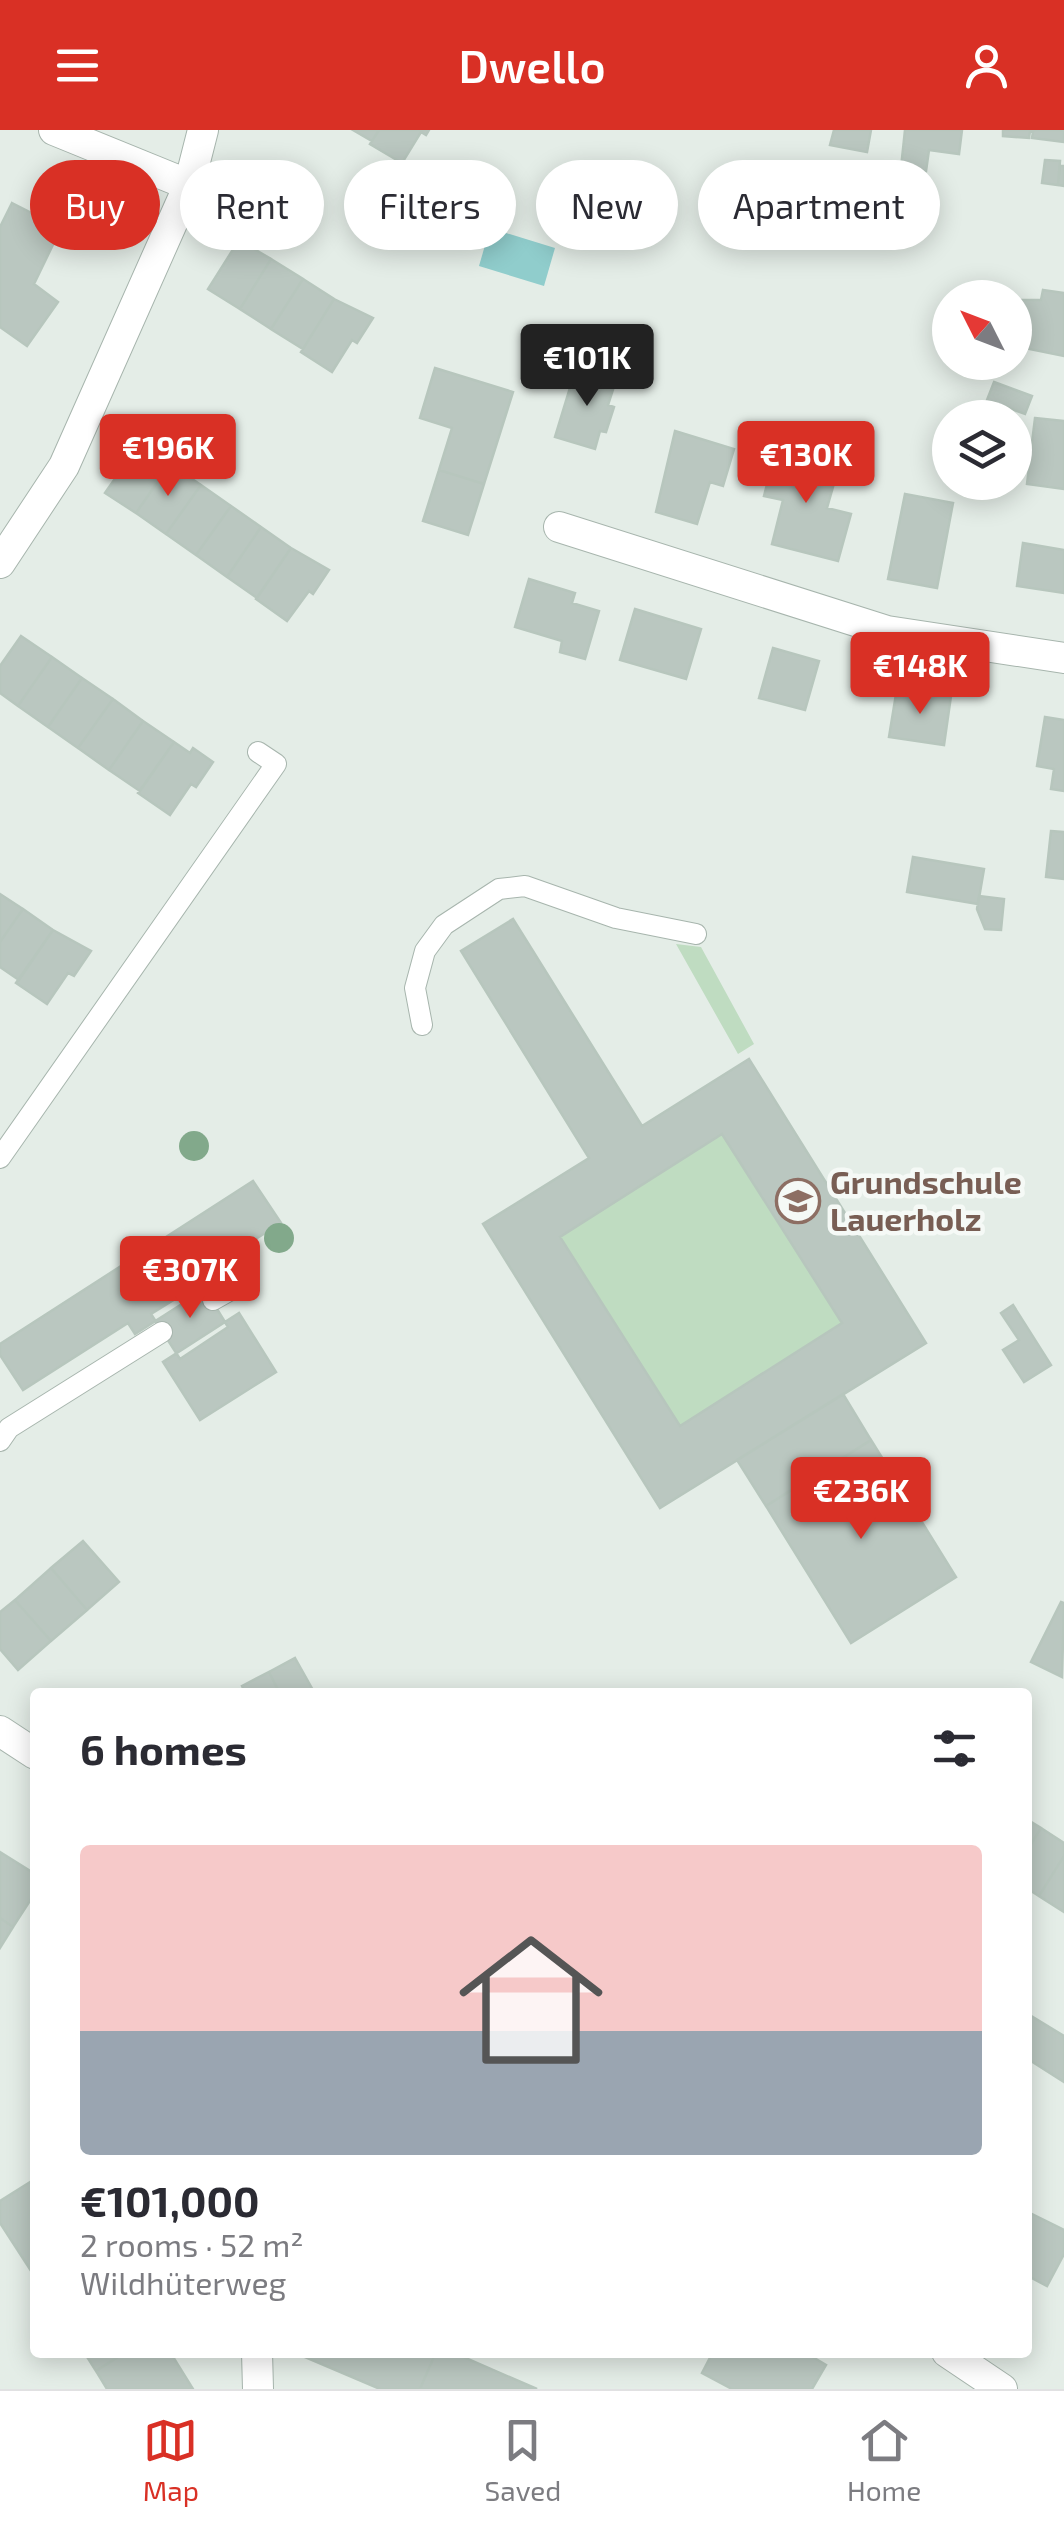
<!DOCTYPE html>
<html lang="en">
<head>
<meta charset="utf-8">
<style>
	:root { --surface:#fff; --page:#f2f2f3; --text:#2b2b33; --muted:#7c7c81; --line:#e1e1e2; --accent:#d93025 }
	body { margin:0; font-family:"Exo 2",sans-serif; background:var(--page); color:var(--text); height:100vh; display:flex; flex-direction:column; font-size:38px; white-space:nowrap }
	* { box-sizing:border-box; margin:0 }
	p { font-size:32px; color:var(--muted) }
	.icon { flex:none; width:55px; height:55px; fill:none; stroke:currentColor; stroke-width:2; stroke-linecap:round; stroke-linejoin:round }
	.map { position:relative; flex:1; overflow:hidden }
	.panel { position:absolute; left:30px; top:1558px; width:1002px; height:670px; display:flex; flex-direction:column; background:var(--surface); border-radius:10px; box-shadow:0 5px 25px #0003 }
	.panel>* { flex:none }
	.top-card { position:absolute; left:30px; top:30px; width:1005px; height:90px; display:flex; gap:20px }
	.needle { width:65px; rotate:312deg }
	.fabs { position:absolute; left:932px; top:150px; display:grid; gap:20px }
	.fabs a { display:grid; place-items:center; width:100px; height:100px; border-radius:50%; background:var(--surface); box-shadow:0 5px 25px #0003; font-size:50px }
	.price { position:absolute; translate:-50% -85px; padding:0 22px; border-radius:10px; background:var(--accent); color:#fff; font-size:32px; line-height:65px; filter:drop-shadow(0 2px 5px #0008) }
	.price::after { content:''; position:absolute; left:50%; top:60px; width:30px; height:22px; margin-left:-15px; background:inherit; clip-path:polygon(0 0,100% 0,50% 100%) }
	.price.selected { background:#222; color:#fff }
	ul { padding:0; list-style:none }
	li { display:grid; align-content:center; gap:20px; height:530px; padding:0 50px }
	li+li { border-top:2px solid var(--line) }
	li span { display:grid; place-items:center; height:310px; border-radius:10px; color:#555 }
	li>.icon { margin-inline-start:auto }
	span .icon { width:180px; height:180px; fill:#fffc; stroke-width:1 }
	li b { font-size:42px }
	h2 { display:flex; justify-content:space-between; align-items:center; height:120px; padding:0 50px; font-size:42px }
	.pill { padding:0 35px; border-radius:45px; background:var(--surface); box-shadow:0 5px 25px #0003; font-size:35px; line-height:90px }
	.pill.selected { background:var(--accent); color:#fff }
	header { display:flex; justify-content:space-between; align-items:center; height:130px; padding:0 50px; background:var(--accent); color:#fff; font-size:45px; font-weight:600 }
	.tab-bar { display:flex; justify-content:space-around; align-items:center; height:140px; border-top:2px solid var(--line); background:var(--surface); font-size:28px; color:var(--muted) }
	.tab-bar a { display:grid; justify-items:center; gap:5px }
	.tab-bar .selected { color:var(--accent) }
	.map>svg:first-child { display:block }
	.green { fill:#bfdcc1 }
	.water { fill:#90cdcc }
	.building { fill:#bac7c0; stroke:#b7c6bd; stroke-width:2.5; fill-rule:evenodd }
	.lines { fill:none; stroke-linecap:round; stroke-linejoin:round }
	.lane-casing { stroke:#a7b5ad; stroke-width:22 }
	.street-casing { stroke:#a7b5ad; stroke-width:32 }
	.lane { stroke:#fff; stroke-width:20 }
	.street { stroke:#fff; stroke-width:30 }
	.tree { fill:#82a98b }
	.labels { text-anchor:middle; stroke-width:9; stroke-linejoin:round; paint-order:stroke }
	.education-label { font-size:32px; font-weight:bold; fill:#785e54; stroke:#f5f9f6; text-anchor:start }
</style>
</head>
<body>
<header><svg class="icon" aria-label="menu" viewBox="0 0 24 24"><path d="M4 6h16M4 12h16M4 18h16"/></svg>Dwello<svg class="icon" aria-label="person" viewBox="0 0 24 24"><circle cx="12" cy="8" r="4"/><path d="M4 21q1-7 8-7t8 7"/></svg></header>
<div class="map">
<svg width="1064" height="2259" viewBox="0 0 1064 2259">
	<rect width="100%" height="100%" fill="#e4ede7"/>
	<!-- green -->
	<path class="green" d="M676 814 701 817 754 914 738 924Z
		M722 1004 842 1193 680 1296 560 1107Z"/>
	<!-- water -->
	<path class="water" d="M490 98 555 118 544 156 479 136Z"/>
	<!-- building -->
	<path class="building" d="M353 0H379L372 11Z
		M379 0H429L426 5 421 2 402 33 370 14Z
		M834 0H871L867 22 830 15Z
		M905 0H962L959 24 929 20 926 41 901 38Z
		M1003 0H1064V12L1032 8 1033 2 1030 1 1029 8 1003 6Z
		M1045 30 1060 31 1058 55 1042 53Z
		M1060 36H1064V56L1058 55Z
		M12 73 61 98 34 154 58 172 27 216 0 197V97Z
		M239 110 271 129 240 179 208 159Z
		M271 129 303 149 271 199 240 179Z
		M303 149 334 169 303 219 271 199Z
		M1043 160 1064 163V226L1015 216 1016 170H1041Z
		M334 169 373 188 357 213 352 210 332 242 301 222Z
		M435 238 513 262 484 354 439 340 452 298 420 288Z
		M576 238 616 250 608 275 614 277 606 302 600 301 595 319 555 307Z
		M994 252 1032 266 1025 284 987 270Z
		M1035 288 1064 291V359L1027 354Z
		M675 301 734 319 723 356 710 352 697 394 656 382Z
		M140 313 170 334 136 383 105 363Z
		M776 319 839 336 827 378 851 384 838 431 772 414 783 370 764 366Z
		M170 334 201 355 166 404 136 383Z
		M439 340 484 354 468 405 423 391Z
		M201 355 231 376 196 425 166 404Z
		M905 364 953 373 937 458 888 449Z
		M231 376 261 397 227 447 196 425Z
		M261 397 291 418 257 468 227 447Z
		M1023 413 1064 420V463L1017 456Z
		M291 418 329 440 313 464 309 461 287 491 256 469Z
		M529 449 575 463 572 473 599 481 585 529 560 522 562 511 515 497Z
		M635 479 701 499 686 549 620 530Z
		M21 506 52 527 18 576 0 563V536Z
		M773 518 819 531 805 580 759 568Z
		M52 527 82 548 48 597 18 576Z
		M82 548 113 569 78 618 48 597Z
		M897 558 951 566 944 615 889 607Z
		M113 569 143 591 109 640 78 618Z
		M1045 587 1064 590V661L1051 659 1054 639 1037 636Z
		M143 591 174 612 140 661 109 640Z
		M174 612 190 623 193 618 213 632 196 657 191 654 170 685 138 663Z
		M1051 701 1064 702V749L1046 747Z
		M913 727 984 739 978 774 907 762Z
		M0 764 23 779 0 812Z
		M979 766 1004 769 1001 800 985 799 977 779Z
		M23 779 53 800 19 850 0 837V812Z
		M513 789 642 996 749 929 926 1213 660 1378 483 1094 589 1028 461 821ZM722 1004 842 1193 680 1296 560 1107Z
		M53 800 91 821 74 846 68 843 47 874 16 853Z
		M253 1051 281 1093 213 1136 221 1149 135 1204 128 1193 23 1260 0 1225V1214Z
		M201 1153 228 1197 180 1229 151 1184Z
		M1013 1175 1051 1235 1024 1252 1003 1220 1019 1210 1001 1183Z
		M239 1183 276 1242 200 1290 163 1232Z
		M843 1264 871 1310 766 1376 737 1330Z
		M871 1310 956 1447 851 1513 766 1376Z
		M83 1411 119 1452 87 1480 51 1438Z
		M51 1438 87 1480 51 1511 15 1470Z
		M15 1470 51 1511 18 1540 0 1519V1482Z
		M1061 1472 1064 1473 1062 1547 1031 1532Z
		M295 1528 314 1562H279L269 1542Z
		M269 1542 279 1562H245L242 1556Z
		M1028 1690 1041 1698 1028 1719Z
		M1041 1698 1064 1713V1726L1039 1766 1028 1759V1719Z
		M0 1722 35 1744V1763L13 1797 0 1788Z
		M1064 1726V1782L1039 1766Z
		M0 1788 13 1797 0 1818Z
		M1028 1884 1064 1906V1952L1028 1929Z
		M35 2049V2147L0 2093V2071Z
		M1028 2082 1064 2100V2124L1047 2156 1028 2146Z
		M84 2222H126L96 2241Z
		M126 2222H170L193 2259H107L96 2241Z
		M436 2222 420 2259H380L298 2224Z
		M436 2222H452L537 2259H420Z
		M713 2222H804L826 2235 812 2259H732L702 2243Z"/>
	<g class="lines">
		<defs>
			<path id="lane" d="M422 895 415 858 425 821 444 795 499 759 525 756 616 788 696 804
				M0 1028 276 634 258 622
				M213 1170 229 1161
				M0 1311 9 1298 162 1202"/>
			<path id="street" d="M54 0 189 55
				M559 397 887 501 1064 528
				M0 433 64 336 189 55 203 0
				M0 1601 35 1624
				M257 2222 258 2259
				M947 2222 1002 2259"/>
		</defs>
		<!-- lane casing -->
		<use href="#lane" class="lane-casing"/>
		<!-- street casing -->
		<use href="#street" class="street-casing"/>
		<!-- lane -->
		<use href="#lane" class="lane"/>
		<!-- street -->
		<use href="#street" class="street"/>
	</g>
	<!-- trees -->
	<g class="tree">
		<circle cx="194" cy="1016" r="15"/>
		<circle cx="279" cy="1108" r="15"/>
	</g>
	<!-- icons -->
	<defs>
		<symbol id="school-ring" viewBox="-11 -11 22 22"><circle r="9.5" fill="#f5f9f6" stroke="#8d6e63" stroke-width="1.5"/><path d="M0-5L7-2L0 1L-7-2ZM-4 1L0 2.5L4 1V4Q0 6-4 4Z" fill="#8d6e63"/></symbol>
	</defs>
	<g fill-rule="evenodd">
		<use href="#school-ring" x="773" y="1046" width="50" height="50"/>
	</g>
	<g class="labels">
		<!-- education labels -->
		<g class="education-label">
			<text x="830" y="1064">Grundschule<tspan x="830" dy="37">Lauerholz</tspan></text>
		</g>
	</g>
</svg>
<div class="fabs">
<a><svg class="needle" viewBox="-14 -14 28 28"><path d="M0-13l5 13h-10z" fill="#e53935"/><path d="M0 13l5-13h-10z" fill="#7c7c81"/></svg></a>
<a><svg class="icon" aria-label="layers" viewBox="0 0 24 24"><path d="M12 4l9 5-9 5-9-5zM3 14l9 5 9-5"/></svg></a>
</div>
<b class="price selected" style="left:587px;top:279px">€101K</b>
<b class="price" style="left:168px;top:369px">€196K</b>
<b class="price" style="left:806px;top:376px">€130K</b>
<b class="price" style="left:920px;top:587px">€148K</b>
<b class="price" style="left:190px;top:1191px">€307K</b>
<b class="price" style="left:861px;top:1412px">€236K</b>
<div class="top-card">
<a class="pill selected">Buy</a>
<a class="pill">Rent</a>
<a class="pill">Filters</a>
<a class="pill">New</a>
<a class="pill">Apartment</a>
</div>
<section class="panel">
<h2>6 homes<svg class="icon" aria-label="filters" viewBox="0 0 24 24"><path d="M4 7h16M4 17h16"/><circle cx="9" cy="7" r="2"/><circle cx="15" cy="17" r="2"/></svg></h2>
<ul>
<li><span style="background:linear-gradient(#f6c9c9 60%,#9aa5b1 0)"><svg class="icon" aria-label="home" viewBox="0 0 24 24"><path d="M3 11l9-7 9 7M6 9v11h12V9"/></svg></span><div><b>€101,000</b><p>2 rooms · 52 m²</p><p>Wildhüterweg</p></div></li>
</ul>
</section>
</div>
<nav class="tab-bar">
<a class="selected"><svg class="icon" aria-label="map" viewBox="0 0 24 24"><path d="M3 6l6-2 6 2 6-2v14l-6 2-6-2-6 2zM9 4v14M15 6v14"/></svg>Map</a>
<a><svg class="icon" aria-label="saved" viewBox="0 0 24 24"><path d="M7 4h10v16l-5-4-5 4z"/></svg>Saved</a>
<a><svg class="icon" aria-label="home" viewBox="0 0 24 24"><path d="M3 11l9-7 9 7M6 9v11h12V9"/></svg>Home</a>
</nav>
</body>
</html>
